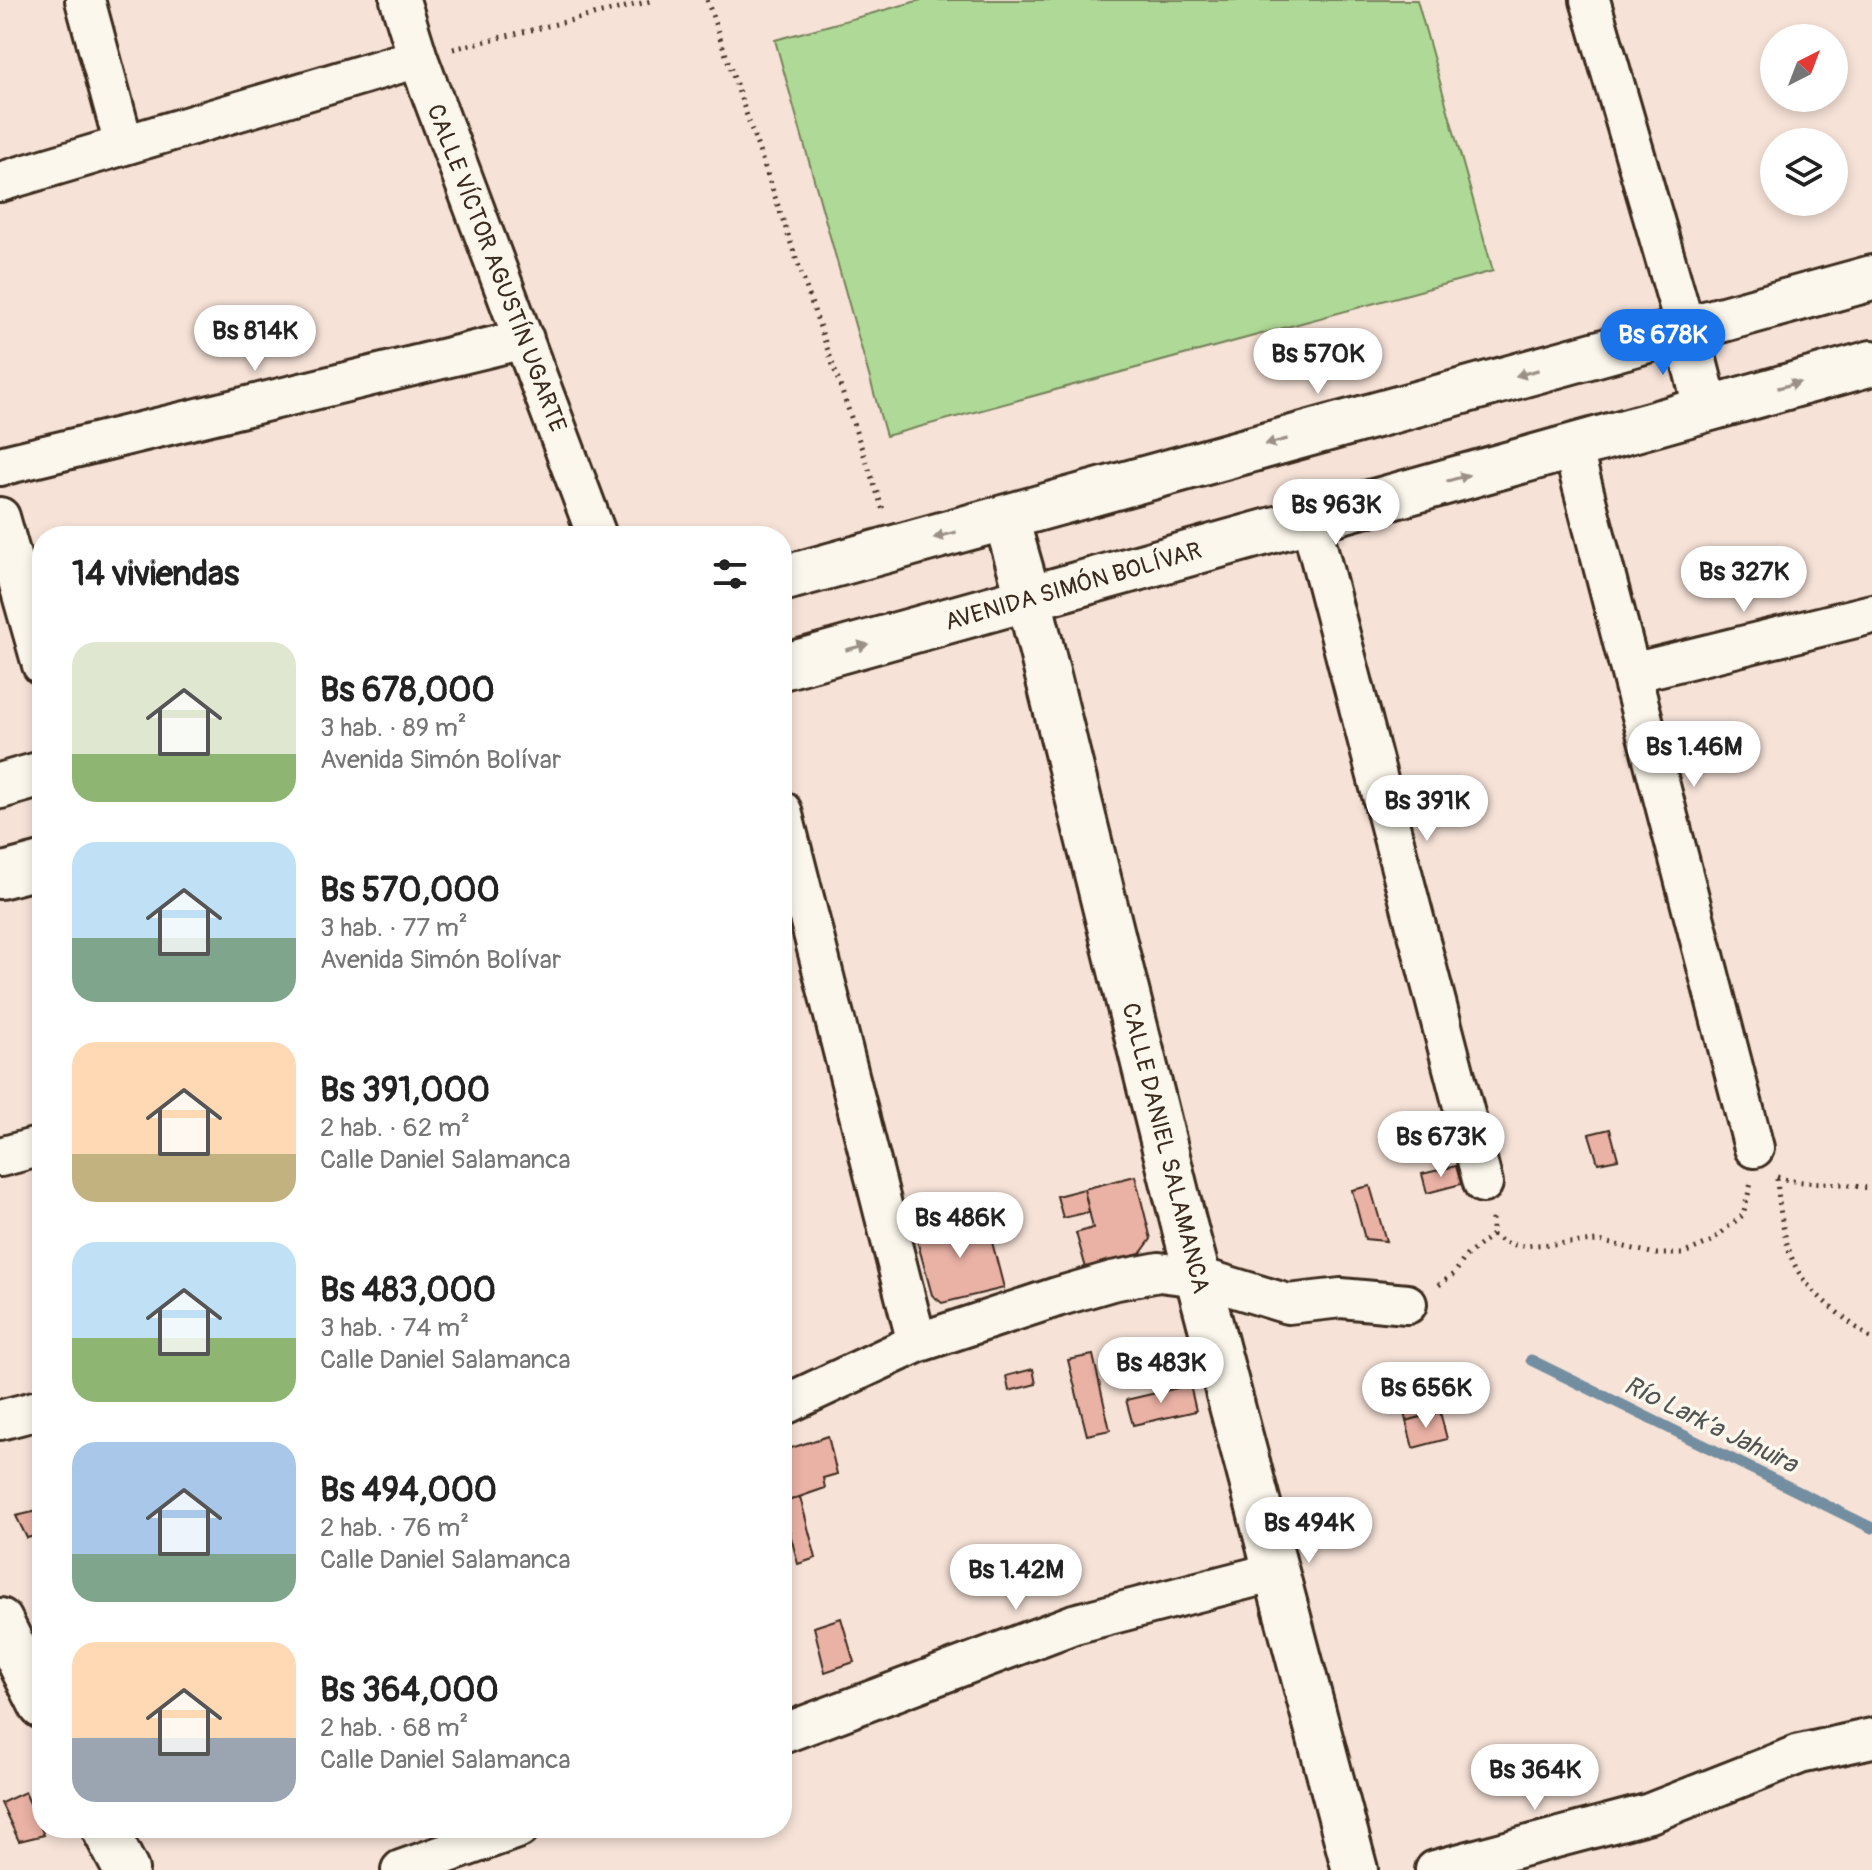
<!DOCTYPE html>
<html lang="es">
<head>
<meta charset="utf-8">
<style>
	:root { --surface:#fff; --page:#f6f6f6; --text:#222; --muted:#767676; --accent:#1a73e8 }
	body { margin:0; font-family:Pangolin,sans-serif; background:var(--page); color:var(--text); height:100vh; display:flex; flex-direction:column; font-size:30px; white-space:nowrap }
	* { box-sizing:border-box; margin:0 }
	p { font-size:26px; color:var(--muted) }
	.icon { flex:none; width:44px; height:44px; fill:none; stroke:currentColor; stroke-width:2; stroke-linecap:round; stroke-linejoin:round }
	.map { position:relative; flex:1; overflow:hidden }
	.panel { position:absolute; left:32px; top:526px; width:760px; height:1312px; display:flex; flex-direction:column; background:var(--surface); border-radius:32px; box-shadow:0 4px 12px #0003 }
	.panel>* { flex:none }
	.needle { width:52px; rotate:42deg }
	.fabs { position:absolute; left:1760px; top:24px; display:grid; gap:16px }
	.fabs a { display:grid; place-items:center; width:88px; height:88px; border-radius:50%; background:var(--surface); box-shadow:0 4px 12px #0003; font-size:40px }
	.price { position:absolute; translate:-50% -68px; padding:0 18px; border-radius:28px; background:#fff; color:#222; font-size:26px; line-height:52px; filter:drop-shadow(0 2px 4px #0008) }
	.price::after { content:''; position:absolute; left:50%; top:48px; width:24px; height:18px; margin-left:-12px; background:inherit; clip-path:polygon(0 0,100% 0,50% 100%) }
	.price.selected { background:var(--accent); color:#fff }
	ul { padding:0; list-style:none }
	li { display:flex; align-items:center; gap:24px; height:200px; padding:0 40px }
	li span { display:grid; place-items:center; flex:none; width:224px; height:160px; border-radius:24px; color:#555 }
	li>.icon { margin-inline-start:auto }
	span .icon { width:96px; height:96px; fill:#fffc; stroke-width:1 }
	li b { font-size:34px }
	h2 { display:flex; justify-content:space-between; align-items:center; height:96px; padding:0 40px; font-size:34px }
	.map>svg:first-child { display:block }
	.green { fill:#afd996; stroke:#75825a; stroke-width:2 }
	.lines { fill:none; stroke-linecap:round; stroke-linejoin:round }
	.stream { stroke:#738ea0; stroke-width:11 }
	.building { fill:#eab1a5; stroke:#3b2a1e; stroke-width:2 }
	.minor-casing { stroke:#3b2a1e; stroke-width:44 }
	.tertiary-casing { stroke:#3b2a1e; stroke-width:50 }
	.path { stroke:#3b2a1e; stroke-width:5; stroke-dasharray:2 6; stroke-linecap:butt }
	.minor { stroke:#fbf7ec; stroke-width:38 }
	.tertiary { stroke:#fbf7ec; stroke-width:44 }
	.oneway { fill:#9b9085 }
	.labels { text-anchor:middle; stroke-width:7; stroke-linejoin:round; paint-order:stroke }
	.street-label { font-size:24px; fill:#3b2a1e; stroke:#fbf7ec }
	.water-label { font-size:26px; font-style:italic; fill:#525454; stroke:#fbf7ec }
</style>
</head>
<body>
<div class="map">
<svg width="1872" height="1870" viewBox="0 0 1872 1870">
	<rect width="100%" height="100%" fill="#f6e2d7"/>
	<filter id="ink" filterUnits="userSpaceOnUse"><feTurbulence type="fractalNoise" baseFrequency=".0125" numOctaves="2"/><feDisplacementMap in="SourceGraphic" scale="16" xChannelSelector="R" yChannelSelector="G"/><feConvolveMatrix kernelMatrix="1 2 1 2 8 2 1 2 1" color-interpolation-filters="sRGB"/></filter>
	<g filter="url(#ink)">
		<!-- green -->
		<path class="green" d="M921 0H1417L1493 271 886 436 775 40Z"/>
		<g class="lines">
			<!-- stream -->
			<path class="stream" d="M1531 1360 1872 1528"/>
		</g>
		<!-- building -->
		<path class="building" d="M1610 1129 1618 1159 1598 1163 1589 1134Z
			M1456 1166 1461 1184 1427 1193 1422 1174Z
			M1135 1176 1151 1239 1140 1254 1086 1268 1076 1233 1093 1228 1084 1189Z
			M1370 1186 1386 1241 1365 1239 1352 1190Z
			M1084 1189 1089 1212 1063 1218 1057 1196Z
			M985 1215 1004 1288 942 1303 932 1295 915 1233Z
			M1093 1355 1110 1430 1087 1435 1068 1360Z
			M1033 1369 1036 1384 1009 1391 1006 1376Z
			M1421 1372 1431 1414 1406 1421 1396 1379Z
			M1190 1385 1196 1411 1133 1425 1126 1400Z
			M1440 1412 1447 1439 1413 1448 1406 1421Z
			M828 1436 837 1474 823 1478 825 1488 782 1503V1451Z
			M800 1497 816 1558 798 1564 782 1503Z
			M42 1510V1534L27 1538 16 1516Z
			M841 1618 854 1662 825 1672 814 1627Z
			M25 1792 44 1835 19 1841 1 1803Z"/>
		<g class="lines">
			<defs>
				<path id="minor" d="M85 0 124 145
					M400 0 418 58 597 536
					M1590 0 1686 330
					M0 182 418 58
					M1572 446 1754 1148
					M0 466 524 339
					M0 517 42 665
					M1310 519 1483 1183
					M1632 673 1872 614
					M782 811 917 1343
					M0 1157 42 1146
					M782 1406 917 1343 1057 1297 1112 1281 1159 1272 1199 1277 1288 1304 1341 1298 1407 1304
					M0 1420 42 1409
					M782 1734 1074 1624 1275 1572
					M401 1870 519 1828
					M1435 1870 1650 1813 1800 1754 1872 1738"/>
				<path id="tertiary" d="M1686 330 1706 407
					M1006 519 1029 599 1183 1221 1355 1870
					M782 579 1872 278
					M782 667 1872 363
					M0 786 42 774
					M0 876 42 865
					M0 1621 42 1706
					M104 1828 126 1870"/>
			</defs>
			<!-- minor casing -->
			<use href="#minor" class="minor-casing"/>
			<!-- tertiary casing -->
			<use href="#tertiary" class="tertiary-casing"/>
			<!-- path -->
			<path class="path" d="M707 0 883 510
				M453 49 655 0
				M1777 1177C1799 1184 1818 1182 1841 1184 1851 1184 1861 1189 1872 1187
				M1777 1179C1779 1206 1784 1247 1798 1271 1812 1296 1850 1322 1872 1340
				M1492 1235 1503 1242 1520 1246 1599 1241 1656 1254H1682L1710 1242 1743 1215 1751 1183
				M1439 1285 1454 1274 1466 1256 1492 1235V1218"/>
			<!-- minor -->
			<use href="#minor" class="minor"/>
			<!-- tertiary -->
			<use href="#tertiary" class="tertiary"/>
		</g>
		<!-- one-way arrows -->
		<defs><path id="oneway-solid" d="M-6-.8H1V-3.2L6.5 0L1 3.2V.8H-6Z" transform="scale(2)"/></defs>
		<g class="oneway">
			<use href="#oneway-solid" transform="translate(1527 373) rotate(165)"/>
			<use href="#oneway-solid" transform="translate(1789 385) rotate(-15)"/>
			<use href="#oneway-solid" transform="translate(1276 442) rotate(165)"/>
			<use href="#oneway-solid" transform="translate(1458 478) rotate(-16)"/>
			<use href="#oneway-solid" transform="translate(945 535) rotate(165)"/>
			<use href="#oneway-solid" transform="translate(857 647) rotate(-15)"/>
		</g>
	</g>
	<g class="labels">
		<!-- street labels -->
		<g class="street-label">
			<text transform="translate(497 268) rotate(69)" y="8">CALLE VÍCTOR AGUSTÍN UGARTE</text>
			<text transform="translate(1073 586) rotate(-16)" y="8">AVENIDA SIMÓN BOLÍVAR</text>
			<text transform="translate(1166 1148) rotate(76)" y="8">CALLE DANIEL SALAMANCA</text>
		</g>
		<!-- water labels -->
		<g class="water-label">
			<text transform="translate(1711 1424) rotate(26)" y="9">Río Lark’a Jahuira</text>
		</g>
	</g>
</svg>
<div class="fabs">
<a><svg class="needle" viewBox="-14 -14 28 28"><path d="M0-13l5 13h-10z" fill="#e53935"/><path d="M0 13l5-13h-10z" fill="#767676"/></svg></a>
<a><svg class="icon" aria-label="layers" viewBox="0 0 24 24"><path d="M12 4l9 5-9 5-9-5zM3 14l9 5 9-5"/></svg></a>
</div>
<b class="price" style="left:255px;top:373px">Bs 814K</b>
<b class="price selected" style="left:1663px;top:377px">Bs 678K</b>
<b class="price" style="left:1318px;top:396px">Bs 570K</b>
<b class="price" style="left:1336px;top:547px">Bs 963K</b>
<b class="price" style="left:1744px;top:614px">Bs 327K</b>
<b class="price" style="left:1694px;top:789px">Bs 1.46M</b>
<b class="price" style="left:1427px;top:843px">Bs 391K</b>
<b class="price" style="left:1441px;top:1179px">Bs 673K</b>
<b class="price" style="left:960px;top:1260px">Bs 486K</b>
<b class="price" style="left:1161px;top:1405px">Bs 483K</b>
<b class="price" style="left:1426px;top:1430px">Bs 656K</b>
<b class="price" style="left:1309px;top:1565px">Bs 494K</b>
<b class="price" style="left:1016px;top:1612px">Bs 1.42M</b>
<b class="price" style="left:1535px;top:1812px">Bs 364K</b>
<section class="panel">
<h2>14 viviendas<svg class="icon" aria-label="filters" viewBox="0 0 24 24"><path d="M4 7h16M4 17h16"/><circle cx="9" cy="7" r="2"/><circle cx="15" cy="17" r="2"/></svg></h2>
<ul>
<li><span style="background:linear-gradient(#dfe7d0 70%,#8fb573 0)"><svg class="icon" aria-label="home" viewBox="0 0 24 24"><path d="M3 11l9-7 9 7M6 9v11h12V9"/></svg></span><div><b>Bs 678,000</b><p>3 hab. · 89 m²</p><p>Avenida Simón Bolívar</p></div></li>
<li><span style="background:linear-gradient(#bfe0f5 60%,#7fa58c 0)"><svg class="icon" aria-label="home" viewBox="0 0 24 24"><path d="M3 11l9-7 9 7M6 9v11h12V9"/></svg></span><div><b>Bs 570,000</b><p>3 hab. · 77 m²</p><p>Avenida Simón Bolívar</p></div></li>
<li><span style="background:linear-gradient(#ffd9b3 70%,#c2b280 0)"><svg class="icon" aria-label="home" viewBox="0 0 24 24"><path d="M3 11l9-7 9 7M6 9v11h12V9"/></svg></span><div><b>Bs 391,000</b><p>2 hab. · 62 m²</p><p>Calle Daniel Salamanca</p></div></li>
<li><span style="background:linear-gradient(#bfe0f5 60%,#8fb573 0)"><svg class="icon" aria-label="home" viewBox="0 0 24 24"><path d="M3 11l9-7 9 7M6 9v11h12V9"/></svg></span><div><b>Bs 483,000</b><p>3 hab. · 74 m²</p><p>Calle Daniel Salamanca</p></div></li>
<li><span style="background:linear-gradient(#a9c7e8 70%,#7fa58c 0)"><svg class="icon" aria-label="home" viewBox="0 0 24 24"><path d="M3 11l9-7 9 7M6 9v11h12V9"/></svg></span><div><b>Bs 494,000</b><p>2 hab. · 76 m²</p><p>Calle Daniel Salamanca</p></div></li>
<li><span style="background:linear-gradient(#ffd9b3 60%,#9aa5b1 0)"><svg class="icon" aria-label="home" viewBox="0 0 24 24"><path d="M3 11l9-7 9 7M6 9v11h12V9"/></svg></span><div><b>Bs 364,000</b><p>2 hab. · 68 m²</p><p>Calle Daniel Salamanca</p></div></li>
</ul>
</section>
</div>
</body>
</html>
